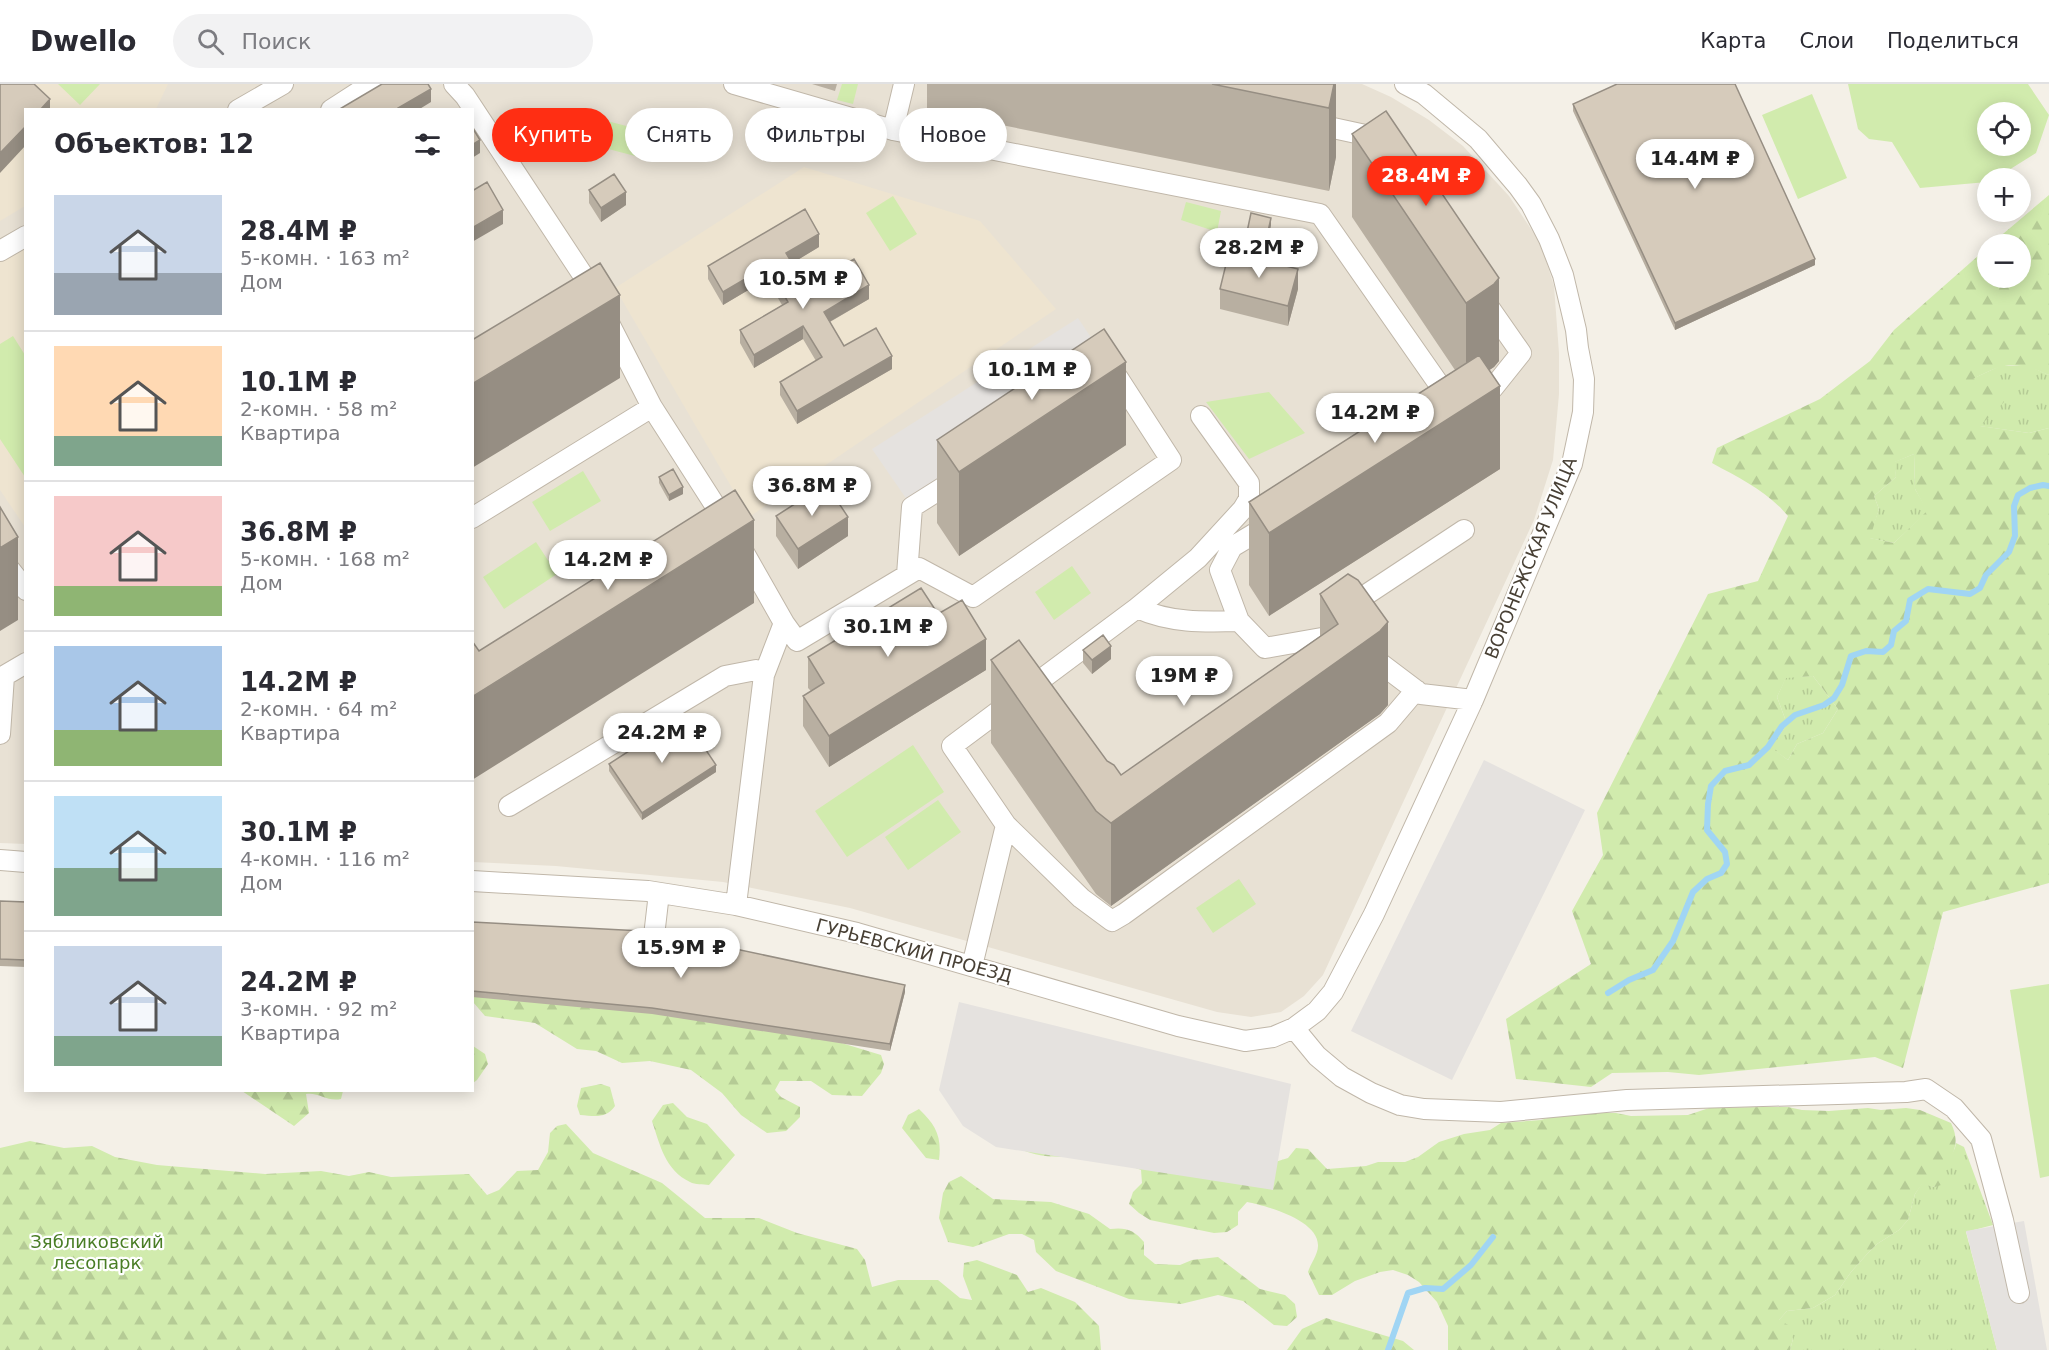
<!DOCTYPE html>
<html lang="ru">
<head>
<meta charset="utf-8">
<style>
	:root { --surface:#fff; --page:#f2f2f3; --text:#2b2b33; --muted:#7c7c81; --line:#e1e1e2; --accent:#ff2e13 }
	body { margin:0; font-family:"DejaVu Sans",sans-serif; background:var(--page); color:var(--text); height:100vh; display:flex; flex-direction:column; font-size:22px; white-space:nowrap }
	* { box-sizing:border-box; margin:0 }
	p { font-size:20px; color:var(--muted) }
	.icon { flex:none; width:33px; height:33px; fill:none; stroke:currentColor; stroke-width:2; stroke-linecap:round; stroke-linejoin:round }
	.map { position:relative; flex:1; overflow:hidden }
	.panel { position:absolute; left:24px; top:24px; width:450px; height:984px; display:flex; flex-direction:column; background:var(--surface); border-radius:0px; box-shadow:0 3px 15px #0003 }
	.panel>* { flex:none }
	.banner { position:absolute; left:492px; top:24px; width:570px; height:54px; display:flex; gap:12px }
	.controls { position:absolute; left:1977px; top:18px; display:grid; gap:12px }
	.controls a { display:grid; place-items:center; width:54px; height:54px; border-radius:50%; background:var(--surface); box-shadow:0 3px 15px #0003; font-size:30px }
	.price { position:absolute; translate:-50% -51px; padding:0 14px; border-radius:21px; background:#fff; color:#222; font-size:20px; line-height:39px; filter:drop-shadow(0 2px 3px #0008) }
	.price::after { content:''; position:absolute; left:50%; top:36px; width:18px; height:14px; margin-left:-9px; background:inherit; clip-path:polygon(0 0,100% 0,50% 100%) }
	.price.current { background:var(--accent); color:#fff }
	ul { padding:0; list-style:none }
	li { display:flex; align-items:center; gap:18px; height:150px; padding:0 30px }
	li+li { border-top:2px solid var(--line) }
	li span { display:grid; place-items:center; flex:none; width:168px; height:120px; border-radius:0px; color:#555 }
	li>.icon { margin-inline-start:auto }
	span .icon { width:72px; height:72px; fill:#fffc; stroke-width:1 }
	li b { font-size:26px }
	h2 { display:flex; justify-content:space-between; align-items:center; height:72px; padding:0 30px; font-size:26px }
	.chip { padding:0 21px; border-radius:27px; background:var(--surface); box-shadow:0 3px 15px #0003; font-size:21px; line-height:54px }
	.chip.current { background:var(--accent); color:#fff }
	header { display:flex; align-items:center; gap:36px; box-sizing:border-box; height:84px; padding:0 30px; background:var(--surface); border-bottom:2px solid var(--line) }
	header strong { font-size:28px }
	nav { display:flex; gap:33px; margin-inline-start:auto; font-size:21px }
	.search { width:420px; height:54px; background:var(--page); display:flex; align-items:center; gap:15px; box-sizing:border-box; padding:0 21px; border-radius:33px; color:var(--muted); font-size:22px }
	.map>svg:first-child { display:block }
	.residential { fill:#e8e1d4 }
	.education { fill:#eee4d0 }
	.grass { fill:url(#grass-tufts) }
	.forest { fill:url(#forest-firs); fill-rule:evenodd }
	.park { fill:#d1ebad; fill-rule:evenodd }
	.parking { fill:#e5e2df }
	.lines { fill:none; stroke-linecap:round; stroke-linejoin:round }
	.stream { stroke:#a0d5f4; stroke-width:6 }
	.minor-casing { stroke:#c0b7a9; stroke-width:22 }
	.minor { stroke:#fff; stroke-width:20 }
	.wall { fill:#b8afa1 }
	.shaded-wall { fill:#968e83 }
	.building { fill:#d6cbbb; stroke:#968e83; stroke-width:1.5 }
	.labels { text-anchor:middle; stroke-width:4.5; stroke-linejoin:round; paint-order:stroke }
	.street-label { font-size:18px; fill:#484035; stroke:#fff }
	.park-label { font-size:18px; fill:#497d25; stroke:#fff }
</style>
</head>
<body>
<header>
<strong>Dwello</strong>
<div class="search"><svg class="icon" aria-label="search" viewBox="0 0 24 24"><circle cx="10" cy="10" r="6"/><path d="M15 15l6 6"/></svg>Поиск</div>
<nav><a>Карта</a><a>Слои</a><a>Поделиться</a></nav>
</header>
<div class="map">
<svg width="2049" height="1266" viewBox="0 0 2049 1266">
	<defs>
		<pattern id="grass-tufts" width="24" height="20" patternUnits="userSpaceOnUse" patternTransform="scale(1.5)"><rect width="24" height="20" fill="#d1ebad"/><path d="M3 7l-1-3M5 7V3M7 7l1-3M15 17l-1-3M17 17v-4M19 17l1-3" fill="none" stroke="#b5cb95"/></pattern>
		<pattern id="forest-firs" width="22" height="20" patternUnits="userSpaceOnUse" patternTransform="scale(1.5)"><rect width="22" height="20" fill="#d1ebad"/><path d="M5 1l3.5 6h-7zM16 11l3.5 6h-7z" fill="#b5cb95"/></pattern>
	</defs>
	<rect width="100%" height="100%" fill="#f4f0e7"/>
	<!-- residential -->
	<path class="residential" d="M0 0H1362L1391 13 1429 36 1463 62 1509 112 1541 160 1554 202 1559 269V310L1553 376 1534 436 1323 891 1304 912 1281 928 1251 933 1217 928 850 824 723 798 556 782 473 778 472 26H26V760L0 759Z"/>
	<!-- education -->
	<path class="education" d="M0 0H168L156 25 26 26 25 122 0 137Z
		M804 83 980 137 1056 225 749 433 615 204Z
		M25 158V443L0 406V174Z"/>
	<!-- grass -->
	<path class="grass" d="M2026 281 2049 291V344L2029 349 1979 342 1972 295 2000 282Z
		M1914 370 1915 405 1928 427 1894 459 1869 454 1879 425 1874 412 1896 393 1894 378Z
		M1813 592 1838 625 1823 649 1797 660 1788 676 1771 664 1787 640 1777 613 1786 593Z
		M1956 1059 1964 1063 1993 1141 1966 1148 1997 1266H1790L1793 1255 1778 1237 1787 1227 1813 1224 1835 1211 1851 1188 1868 1169 1877 1160 1899 1146 1908 1136 1915 1110 1922 1099 1935 1103 1955 1064Z"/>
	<!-- forest -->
	<path class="forest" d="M2049 111V291C2014 276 2006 278 1973 295L1998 306 2004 318 1980 342 2029 349 2049 344V799L1943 828 1903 984 1875 973 1699 991 1668 988 1612 989 1591 1003 1516 995 1506 935 1591 880 1572 827 1603 771 1597 729 1708 510 1758 497 1788 432C1767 407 1741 395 1712 379L1717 364 1820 315 1870 277 1894 246 1987 164 1988 194H2020V160H1991ZM1914 370 1915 405 1927 427 1894 459 1870 454 1879 425 1874 412 1896 393 1895 378ZM1813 592 1838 625 1823 649 1797 660 1788 676 1772 664 1787 640 1777 613 1786 594Z
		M494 889 825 954 881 971 884 980 881 989 862 1012 832 1011 811 997H780L775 1006 781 1013 800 1023V1033L786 1047 767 1049 741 1031 722 1009 691 986 650 977 622 979 596 967 577 965 535 939 485 932 473 918V908Z
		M473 962 485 970 488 980 477 996 473 999Z
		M601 1000 610 1003 615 1022C606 1035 595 1032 580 1031L577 1022 581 1004Z
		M242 1007H343L341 1015C327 1018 319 1008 306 1010L309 1029 294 1042Z
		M673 1019 687 1033 707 1040 735 1071 709 1101C703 1100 695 1101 690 1098 665 1086 660 1061 652 1037L663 1021Z
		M1762 1023H1788L1802 1026 1829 1027 1868 1024 1881 1026 1906 1024 1920 1026 1951 1039C1961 1060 1953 1069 1944 1088L1947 1099 1935 1103 1922 1100 1915 1110 1908 1136 1899 1146 1877 1160 1868 1169 1851 1188 1835 1211 1813 1224 1787 1227 1779 1236 1790 1242 1793 1255 1790 1266H1448V1242L1437 1218 1419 1198 1408 1191 1393 1186 1380 1188 1355 1197 1332 1211H1319L1308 1188C1310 1181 1318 1170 1318 1162 1319 1136 1267 1122 1247 1118L1238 1128V1141L1227 1148 1214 1149 1150 1136 1139 1129 1129 1120 1133 1108 1142 1099 1141 1086C1124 1080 1107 1074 1090 1073 1062 1072 1042 1076 1015 1063L1275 1078 1288 1074 1296 1064 1308 1065 1327 1085 1366 1082 1378 1078H1405L1418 1073 1439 1058 1464 1050 1490 1046 1501 1039 1541 1036 1554 1032 1580 1029H1616L1631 1032 1688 1031 1709 1024Z
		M919 1025C936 1041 942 1053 939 1076L926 1074 902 1044 908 1031Z
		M566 1040 593 1069 662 1099 705 1134H759L797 1149 857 1165 865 1176 872 1203 898 1196H938L960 1214 972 1216 963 1192 964 1179 977 1176 1017 1191 1028 1208 1041 1204 1075 1218 1099 1242 1101 1266H0V1064L30 1057 64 1064 92 1062 115 1073 157 1081 265 1090 321 1087 349 1092 369 1088 391 1093 469 1090 487 1111 499 1106 517 1087 538 1086 548 1068 550 1049 557 1042Z
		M961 1092 993 1115 1051 1118 1089 1130 1110 1145C1126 1143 1134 1146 1144 1158V1171L1155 1180 1180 1181 1192 1176 1218 1173 1260 1205 1285 1211 1295 1220 1297 1233 1287 1242 1274 1241 1243 1217 1218 1211 1181 1220 1129 1215 1056 1187 1036 1168 1034 1156 1022 1150H1009L973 1163 948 1158 939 1134 943 1109 949 1098Z
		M1326 1234 1403 1257 1414 1266H1287L1302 1245Z"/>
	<!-- park -->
	<path class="park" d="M58 0H100L80 21Z
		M842 0H858L853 20 837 16Z
		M1848 0H2028L2049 31 2036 69 1996 94H1988L1987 98 1920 104 1892 58 1869 55 1858 45ZM1988 28H2020V62H1988Z
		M1812 10 1847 94 1798 115 1762 31Z
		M588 32 657 50 650 76 582 58Z
		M893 112 917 150 890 167 866 129Z
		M1186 118 1221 127 1217 148 1181 136Z
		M13 252 25 271V393L0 355V260Z
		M1269 308 1305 349 1249 375 1206 318Z
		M583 387 601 417 550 447 532 418Z
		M536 458 557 490 504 525 483 493Z
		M1072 482 1091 509 1054 536 1035 508Z
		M913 661 944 708 847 773 815 727Z
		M938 716 961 748 908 786 885 753Z
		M1239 795 1256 820 1213 849 1196 824Z
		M2049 900V1092L2040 1094 2010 906Z"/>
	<!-- parking -->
	<path class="parking" d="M1078 234 1118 294 912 423 872 365Z
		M1484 676 1585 726 1452 996 1351 947Z
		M959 918 1291 1000 1273 1106 996 1063 963 1042 939 1006Z
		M2024 1137 2047 1266H1997L1966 1147Z"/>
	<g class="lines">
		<!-- stream -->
		<path class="stream" d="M1608 909 1629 896 1653 886 1673 857 1693 808 1707 795 1721 789 1727 780 1725 768 1707 746 1708 720 1711 702 1725 687 1749 681 1768 663 1782 642 1795 631 1824 621 1834 614 1842 601 1851 572 1866 567 1883 568 1891 561 1894 547 1906 537 1910 516 1928 505 1970 510 1980 504 1986 491 2009 468 2015 452 2014 422 2018 411 2030 404 2043 401 2049 402
			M1388 1266 1408 1209 1425 1204 1443 1205 1471 1181 1493 1153"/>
		<defs>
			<path id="minor" d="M454 0 465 12 596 211
				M734 0 893 46 1320 130 1452 319
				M238 26 283 0
				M331 26 371 0
				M1310 39 1370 52 1375 59
				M893 46 904 0
				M0 167 26 152
				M608 237 652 323
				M1476 315 1493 304 1521 269 1484 216
				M472 434 652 323 734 451 784 539 764 591 736 821
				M1272 439 1232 463 1220 486 1239 537 1265 564 1333 552 1342 557
				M0 473 26 506
				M907 491 912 423 958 394
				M1137 524 1198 474 1243 425 1249 415V399L1201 332
				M1346 524 1464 446
				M784 539 797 557 919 484 973 513 1171 376 1118 294 1108 301
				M1368 570 1421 610 1473 616
				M0 650 4 592 26 579
				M509 722 725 592 756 586 764 591
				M1006 741 1081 814 1112 837 1124 830 1388 639 1416 606
				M0 776 26 778
				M472 797 648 807 736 821 857 849 1178 942 1245 957 1273 953 1294 944 1317 927 1333 908 1374 830 1473 616 1572 380 1583 328 1584 295 1578 264 1576 246 1563 191 1549 155 1531 120 1518 102 1478 55 1424 10 1405 0
				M654 852 659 809
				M972 882 1006 741 952 662 1137 524C1170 539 1203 538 1239 537
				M1294 944 1317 972 1342 993 1371 1009 1400 1021 1424 1025 1501 1028 1627 1016 1906 1008 1926 1005 1954 1024 1981 1055 2003 1136 2019 1209"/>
		</defs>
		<!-- minor casing -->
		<use href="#minor" class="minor-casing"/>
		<!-- minor -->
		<use href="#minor" class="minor"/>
	</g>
	<!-- wall -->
	<path class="wall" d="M812 0H837L835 7Z
		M927 0H1336V73L1329 107 927 26Z
		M1573 20 1815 181 1675 246 1573 27Z
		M1386 27 1499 277 1494 283 1489 286 1500 385 1269 532 1249 501V418L1455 286 1352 133V50Z
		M589 106 626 121 601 138 589 119Z
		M1271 141 1267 159 1247 154V148Z
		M819 163 792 179 806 203 869 215 830 238 844 262 892 285 797 340 780 311V298L816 277 803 255 754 284 740 259V246L782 221 767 195 723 221 708 195V182Z
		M1220 205H1298L1288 242 1220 225Z
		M937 356 1126 361 959 472 937 439Z
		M659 393 683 410 669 417 659 399Z
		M776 432 848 452 798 485 776 452Z
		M1320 510 1388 621 1380 630 1111 822 1096 810 991 659V576L1107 677 1121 691 1320 552Z
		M1083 566 1111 575 1092 590 1083 579Z
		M808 573 986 586 829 683 803 642V612L811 607 808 604Z
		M609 680 716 688 642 736 609 687Z
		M0 817 26 818V883L0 882Z
		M472 838 646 855 653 857 905 908 890 967 652 930 472 913Z"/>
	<!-- shaded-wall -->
	<path class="shaded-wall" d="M1334 0H1336V73L1329 107V24Z
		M431 5V18L418 26H398V24Z
		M50 15V26H40Z
		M26 42V61L0 89V69Z
		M480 56V69L472 74V61Z
		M626 108V121L601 138V124Z
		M503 126V140L472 158V144Z
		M1271 134V141L1267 159V152Z
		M819 150V163L786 183V169Z
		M1815 175V181L1675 246V239Z
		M767 182V195L723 221V208Z
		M1298 185V205L1288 242V222Z
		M1499 194V277L1494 283 1466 302V219Z
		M869 201V215L824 241V228Z
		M620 211V294L472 384V300Z
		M803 242V255L754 284V271Z
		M892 272V285L797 340V327Z
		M1126 278V361L959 472V388Z
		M1500 302V385L1269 532V449Z
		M683 403V410L669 417V411Z
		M848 433V452L798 485V465Z
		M754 436V519L472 696V613Z
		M18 453V536L0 547V464Z
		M1388 538V621L1380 630 1111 822V739Z
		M986 555V586L829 683V652Z
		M1111 562V575L1092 590V576Z
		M716 681V688L642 736V729Z
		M905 901V908L890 967V960Z"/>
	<!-- building -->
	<path class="building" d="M0 0H34L50 15 40 26H26V42L0 69Z
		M382 0H428L431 5 398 24 399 26H338Z
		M1212 0H1334L1329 24Z
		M1617 0H1735L1815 175 1675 239 1573 20Z
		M1386 27 1499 194 1494 200 1466 219 1352 50Z
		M472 43 480 56 472 61Z
		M614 90 626 108 601 124 589 106Z
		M487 98 503 126 472 144V107Z
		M805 125 819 150 786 169 806 203 854 175 869 201 824 228 844 262 876 244 892 272 797 327 780 298 822 273 803 242 754 271 740 246 788 218 767 182 723 208 708 182Z
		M1251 129 1271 134 1267 152 1247 148Z
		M1229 168 1298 185 1288 222 1220 205Z
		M600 179 620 211 472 300V256Z
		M1104 245 1126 278 959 388 937 356Z
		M1479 271 1500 302 1269 449 1249 418Z
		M673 385 683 403 669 411 659 393Z
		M826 400 848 433 798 465 776 432Z
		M735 406 754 436 472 613V557L479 567Z
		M0 423 18 453 0 464Z
		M1348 490 1358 496 1388 538 1380 547 1111 739 1096 727 991 576 1019 556 1107 677 1114 681 1121 691 1338 540 1320 510Z
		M921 504 938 530 962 516 986 555 829 652 803 612 824 599 808 573Z
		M1103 551 1111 562 1092 576 1083 566Z
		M683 632 716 681 642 729 609 680Z
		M0 817 26 818V876L0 875Z
		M472 838 642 847 646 855 653 857 659 856 665 850 905 901 890 960 652 924 472 907Z"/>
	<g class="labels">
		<!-- street labels -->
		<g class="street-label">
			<text transform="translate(1531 474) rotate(-68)" y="6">ВОРОНЕЖСКАЯ УЛИЦА</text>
			<text transform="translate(914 867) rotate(15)" y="6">ГУРЬЕВСКИЙ ПРОЕЗД</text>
		</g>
		<!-- park labels -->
		<g class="park-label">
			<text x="97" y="1164">Зябликовский<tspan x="97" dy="21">лесопарк</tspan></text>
		</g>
	</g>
</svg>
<div class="controls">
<a><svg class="icon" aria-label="locate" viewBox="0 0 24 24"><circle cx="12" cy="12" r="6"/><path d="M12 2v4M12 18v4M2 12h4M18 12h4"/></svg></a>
<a>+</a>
<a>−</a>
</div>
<b class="price" style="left:1695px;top:106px">14.4M ₽</b>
<b class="price current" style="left:1426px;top:123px">28.4M ₽</b>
<b class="price" style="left:1259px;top:195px">28.2M ₽</b>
<b class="price" style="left:803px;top:226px">10.5M ₽</b>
<b class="price" style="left:1032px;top:317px">10.1M ₽</b>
<b class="price" style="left:1375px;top:360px">14.2M ₽</b>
<b class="price" style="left:812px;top:433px">36.8M ₽</b>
<b class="price" style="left:608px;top:507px">14.2M ₽</b>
<b class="price" style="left:888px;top:574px">30.1M ₽</b>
<b class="price" style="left:1184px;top:623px">19M ₽</b>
<b class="price" style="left:662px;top:680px">24.2M ₽</b>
<b class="price" style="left:681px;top:895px">15.9M ₽</b>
<div class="banner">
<a class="chip current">Купить</a>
<a class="chip">Снять</a>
<a class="chip">Фильтры</a>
<a class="chip">Новое</a>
</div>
<section class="panel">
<h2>Объектов: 12<svg class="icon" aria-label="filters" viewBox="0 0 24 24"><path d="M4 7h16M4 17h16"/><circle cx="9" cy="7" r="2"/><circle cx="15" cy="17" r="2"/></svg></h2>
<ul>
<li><span style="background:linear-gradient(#c9d6e8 65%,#9aa5b1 0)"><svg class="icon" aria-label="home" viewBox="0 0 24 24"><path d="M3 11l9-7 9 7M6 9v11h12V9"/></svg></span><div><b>28.4M ₽</b><p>5-комн. · 163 m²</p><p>Дом</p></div></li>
<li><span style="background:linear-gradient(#ffd9b3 75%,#7fa58c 0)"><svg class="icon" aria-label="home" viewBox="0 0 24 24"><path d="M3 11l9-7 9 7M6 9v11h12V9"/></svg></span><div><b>10.1M ₽</b><p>2-комн. · 58 m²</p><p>Квартира</p></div></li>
<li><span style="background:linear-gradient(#f6c9c9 75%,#8fb573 0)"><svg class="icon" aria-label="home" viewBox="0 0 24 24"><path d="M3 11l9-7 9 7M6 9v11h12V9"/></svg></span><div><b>36.8M ₽</b><p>5-комн. · 168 m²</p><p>Дом</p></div></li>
<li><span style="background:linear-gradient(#a9c7e8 70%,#8fb573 0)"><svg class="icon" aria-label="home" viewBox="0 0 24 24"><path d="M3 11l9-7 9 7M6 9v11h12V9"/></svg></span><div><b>14.2M ₽</b><p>2-комн. · 64 m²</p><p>Квартира</p></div></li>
<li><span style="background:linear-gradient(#bfe0f5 60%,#7fa58c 0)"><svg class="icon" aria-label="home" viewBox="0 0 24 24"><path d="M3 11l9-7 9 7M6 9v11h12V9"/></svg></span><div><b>30.1M ₽</b><p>4-комн. · 116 m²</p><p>Дом</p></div></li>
<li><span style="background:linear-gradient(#c9d6e8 75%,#7fa58c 0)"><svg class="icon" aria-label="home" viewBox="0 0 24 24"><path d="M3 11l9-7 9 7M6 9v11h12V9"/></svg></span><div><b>24.2M ₽</b><p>3-комн. · 92 m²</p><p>Квартира</p></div></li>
</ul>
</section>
</div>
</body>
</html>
